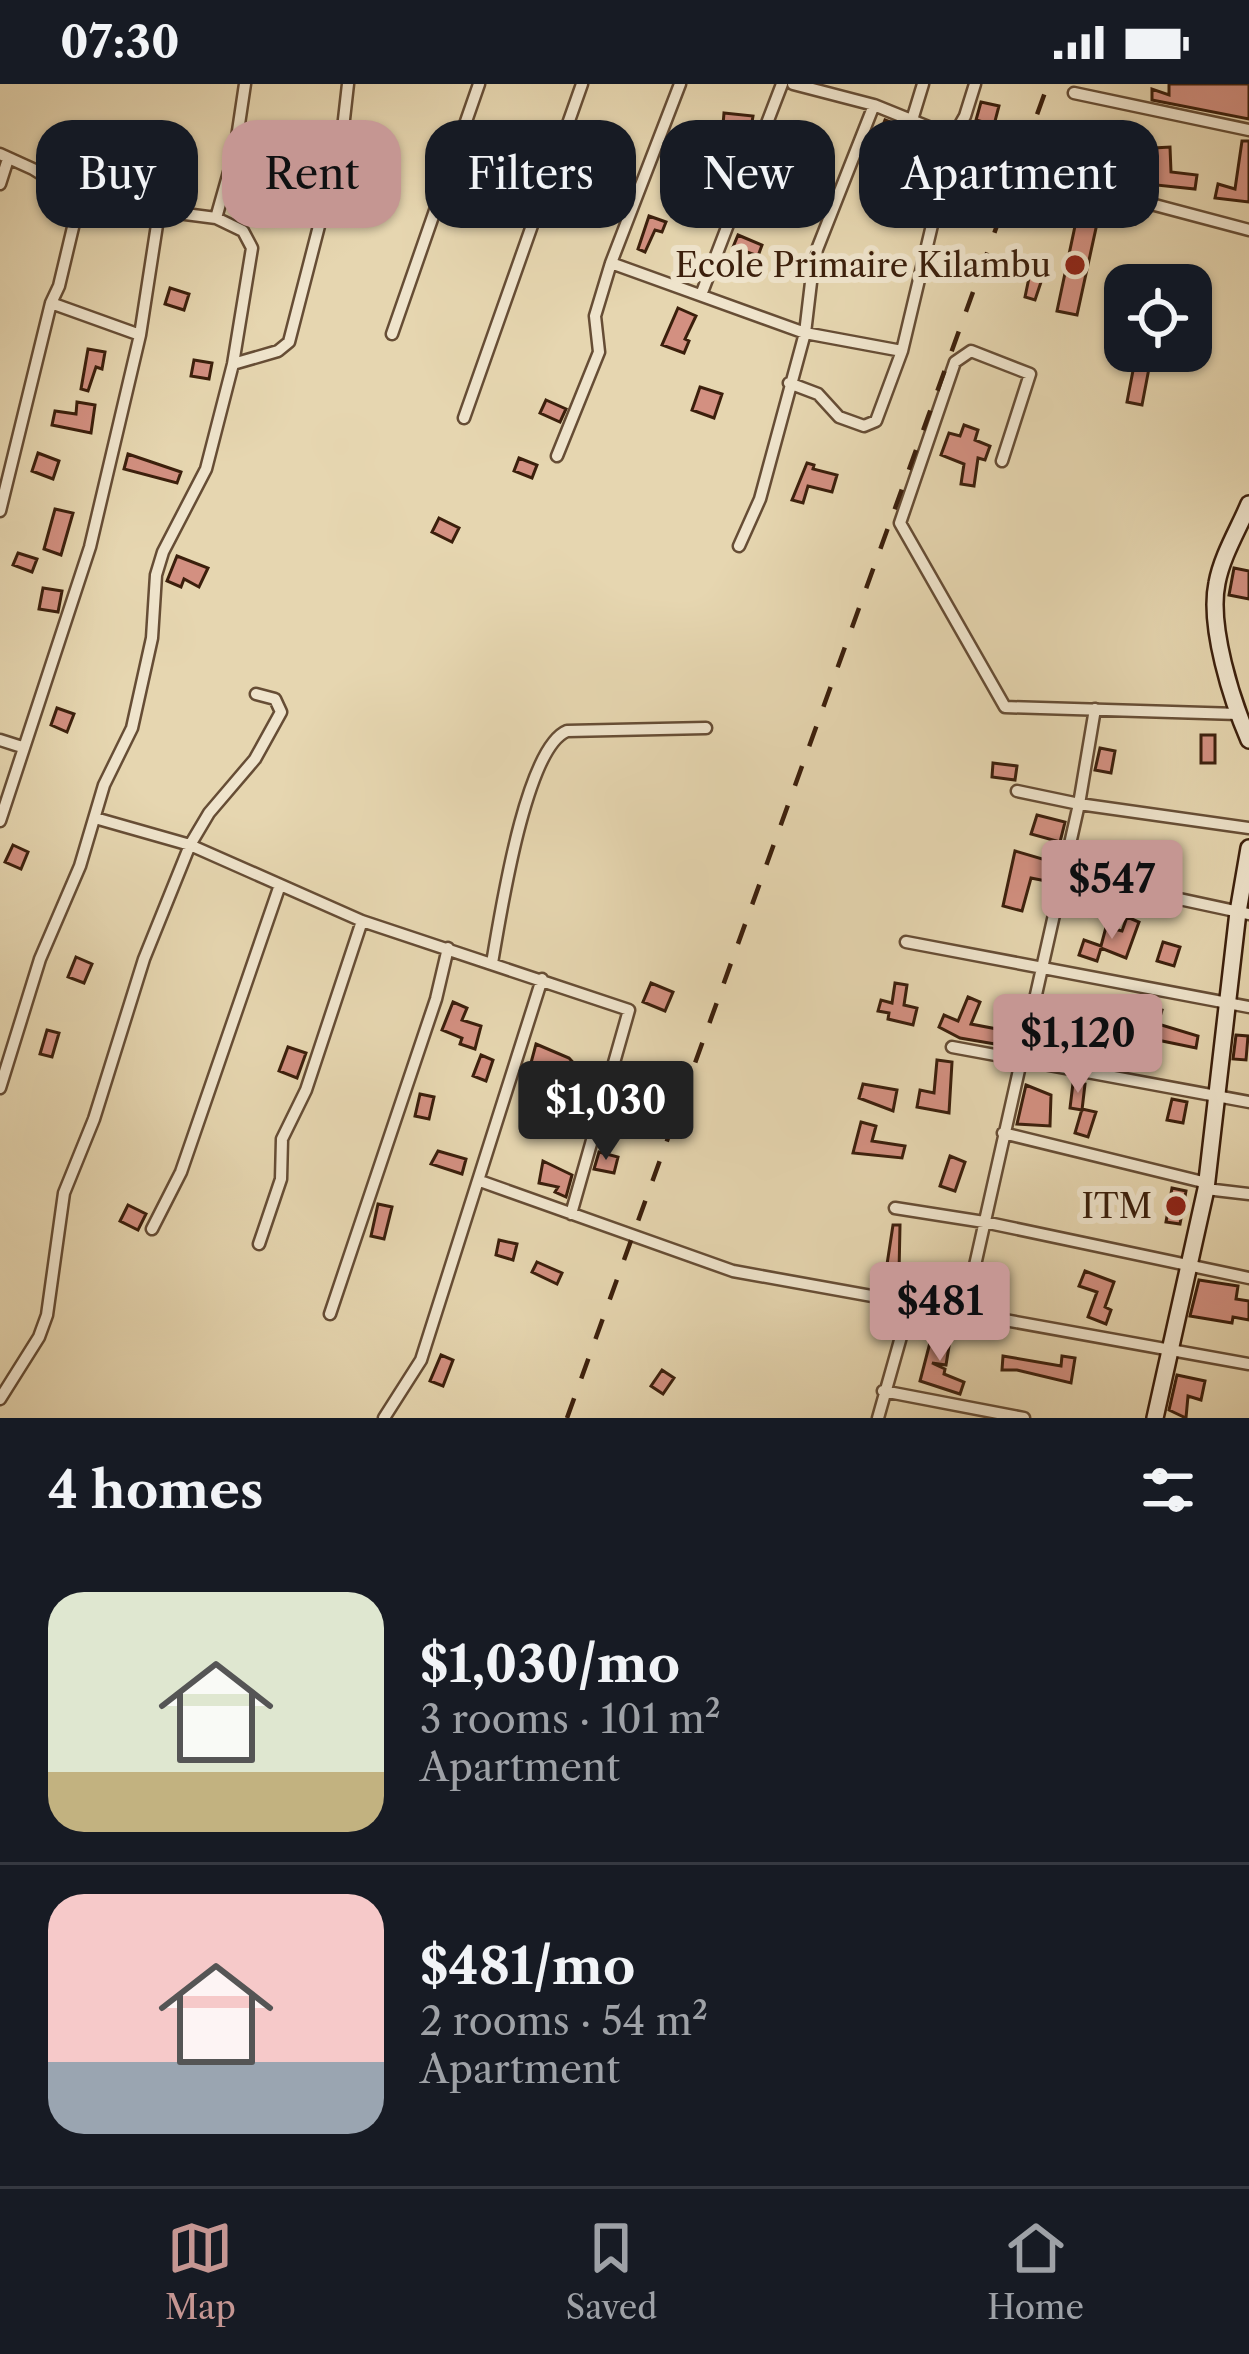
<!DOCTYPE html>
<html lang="en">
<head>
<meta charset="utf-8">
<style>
	:root { --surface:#171b24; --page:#20242c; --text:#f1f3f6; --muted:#9ea1a6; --line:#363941; --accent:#c59692 }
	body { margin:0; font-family:"Libre Caslon Text",serif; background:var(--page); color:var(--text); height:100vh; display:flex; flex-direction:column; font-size:45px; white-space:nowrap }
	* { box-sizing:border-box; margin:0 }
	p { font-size:39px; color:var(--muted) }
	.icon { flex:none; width:66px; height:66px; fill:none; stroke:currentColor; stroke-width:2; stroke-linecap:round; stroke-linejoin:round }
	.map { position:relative; height:1334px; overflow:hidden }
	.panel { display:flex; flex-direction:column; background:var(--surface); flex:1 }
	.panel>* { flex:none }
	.guide { position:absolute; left:36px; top:36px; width:1179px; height:108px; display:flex; gap:24px }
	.tools { position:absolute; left:1104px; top:180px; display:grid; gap:24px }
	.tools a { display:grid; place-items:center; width:108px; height:108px; border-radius:24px; background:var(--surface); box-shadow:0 3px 9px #0004; font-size:60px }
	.price { position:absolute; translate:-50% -102px; padding:0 27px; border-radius:12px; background:var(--accent); color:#111; font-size:39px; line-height:78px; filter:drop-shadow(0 3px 6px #0008) }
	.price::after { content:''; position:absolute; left:50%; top:72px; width:36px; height:27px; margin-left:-18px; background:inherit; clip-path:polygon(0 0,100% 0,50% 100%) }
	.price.selected { background:#222; color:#fff }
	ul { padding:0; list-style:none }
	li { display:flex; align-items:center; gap:36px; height:300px; padding:0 48px }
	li+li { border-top:3px solid var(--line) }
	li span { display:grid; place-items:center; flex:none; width:336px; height:240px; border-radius:36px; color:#555 }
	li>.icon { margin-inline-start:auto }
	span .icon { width:144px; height:144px; fill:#fffc; stroke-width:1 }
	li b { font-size:51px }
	h2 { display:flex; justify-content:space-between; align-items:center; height:144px; padding:0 48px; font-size:51px }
	.chip { padding:0 42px; border-radius:36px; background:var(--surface); box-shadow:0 3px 9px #0004; font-size:42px; line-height:108px }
	.chip.selected { background:var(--accent); color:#111 }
	.status { display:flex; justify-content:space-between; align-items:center; height:84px; padding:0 60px; background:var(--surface); direction:ltr }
	.status svg { height:33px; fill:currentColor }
	.dock { display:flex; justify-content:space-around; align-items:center; height:168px; border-top:3px solid var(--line); background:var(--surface); font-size:33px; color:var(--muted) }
	.dock a { display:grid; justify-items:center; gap:6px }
	.dock .selected { color:var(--accent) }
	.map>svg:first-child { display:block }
	.building { fill:#d39081; stroke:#3b1f0c; stroke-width:3 }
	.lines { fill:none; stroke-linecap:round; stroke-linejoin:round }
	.street-casing { stroke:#664d35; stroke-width:15 }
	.secondary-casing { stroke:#3b1f0c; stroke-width:20 }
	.street { stroke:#efe4cc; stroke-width:10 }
	.secondary { stroke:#efe4cc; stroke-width:15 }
	.rail { stroke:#3b1f0c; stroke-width:4.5; stroke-dasharray:21 21; stroke-linecap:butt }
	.poi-dot { fill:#8f2418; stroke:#efe4cc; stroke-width:4.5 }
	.labels { text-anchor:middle; stroke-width:12; stroke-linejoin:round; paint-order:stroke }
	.poi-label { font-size:33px; fill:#3b1f0c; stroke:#efe4cc; text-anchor:end }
</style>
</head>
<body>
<div class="status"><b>07:30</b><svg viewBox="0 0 49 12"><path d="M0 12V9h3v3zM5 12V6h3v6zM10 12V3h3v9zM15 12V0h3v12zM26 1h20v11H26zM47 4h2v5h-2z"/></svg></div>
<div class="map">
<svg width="1249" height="1334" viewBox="0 0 1249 1334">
	<rect width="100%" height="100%" fill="#e6d6b0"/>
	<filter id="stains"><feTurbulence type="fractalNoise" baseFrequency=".00167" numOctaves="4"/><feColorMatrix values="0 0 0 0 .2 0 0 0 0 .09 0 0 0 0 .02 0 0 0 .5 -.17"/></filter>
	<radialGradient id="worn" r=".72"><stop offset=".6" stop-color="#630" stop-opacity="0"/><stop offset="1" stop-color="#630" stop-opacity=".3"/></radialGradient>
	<!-- building -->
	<path class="building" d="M1169 0H1249V35L1152 16V5L1169 11Z
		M981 18 999 22 994 41 976 36Z
		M724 29 753 32 751 44 723 41Z
		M885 36 903 43 899 60 878 54Z
		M1068 44 1096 51 1089 71 1115 80 1116 74 1120 75 1121 56 1135 57 1133 92 1156 96 1153 110 1048 77 1053 61 1067 65Z
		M1242 57H1249V118L1215 114 1218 100 1235 105Z
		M1170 63 1171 88 1197 91 1195 105 1156 101 1154 64Z
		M673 66 693 73 688 87 668 79Z
		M286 80 305 82 303 100 284 98Z
		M769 112H787V139L769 133Z
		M1089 112 1137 126 1135 140 1098 135 1077 231 1057 227 1078 128 1087 130Z
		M649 132 666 138 662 148 655 146 645 168 638 165Z
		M738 151 762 161 758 172 733 163Z
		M1030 189 1043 192 1035 216 1025 213Z
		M170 204 189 210 184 226 165 220Z
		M678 224 696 232 685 255 689 257 684 269 662 261Z
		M88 265 105 268 102 285 96 283 88 307 81 305Z
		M194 276 212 279 209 295 191 292Z
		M1135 276 1150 279 1142 321 1127 318Z
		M700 303 722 310 714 334 692 326Z
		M546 316 566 325 560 338 540 329Z
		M77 318 95 321 91 349 52 341 55 327 76 330Z
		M964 341 978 346 975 356 990 362 985 376 978 374 974 402 961 400 964 380 941 371 949 349 960 352Z
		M38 369 59 377 53 395 32 387Z
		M128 370 181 388 177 399 124 385Z
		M519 374 537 381 532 394 514 387Z
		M807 379 814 381 813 385 837 391 832 408 808 402 803 419 792 416Z
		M55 425 73 429 61 471 44 465Z
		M439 434 459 444 452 458 432 448Z
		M18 469 37 475 32 488 13 481Z
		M177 472 208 484 199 503 184 495 181 503 167 497Z
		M1234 484 1249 487V515L1229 511Z
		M43 504 62 507 58 528 39 525Z
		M57 624 74 630 67 648 51 641Z
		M1201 651H1215V679H1201Z
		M1100 664 1115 667 1111 689 1095 686Z
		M993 679 1017 682 1015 696 992 693Z
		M1037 731 1065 738 1060 758 1031 750Z
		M13 761 28 768 21 785 5 778Z
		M1015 767 1056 779 1051 798 1031 794 1022 827 1003 822Z
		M1127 833 1139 838 1126 874 1101 864 1097 877 1079 871 1084 856 1101 862 1106 843 1122 847Z
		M1163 858 1180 863 1174 882 1157 877Z
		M76 873 92 880 84 899 68 893Z
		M651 899 673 908 665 927 643 918Z
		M895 899 907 901 904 921 917 924 913 941 888 935 889 929 878 927 881 916 892 919Z
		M968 913 980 918 971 940 997 945 995 960 960 954 939 943 944 931 958 937Z
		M453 918 467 924 462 936 481 942 475 965 460 960 462 954 442 946Z
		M1147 922 1162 926 1158 940 1198 952 1196 964 1138 952Z
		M47 946 59 949 52 973 40 970Z
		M1236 951 1248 952 1246 976 1233 975Z
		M536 960 569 974 590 997 541 981 535 1007 524 1005Z
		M288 963 306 969 297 994 279 987Z
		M481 971 493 976 486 997 473 992Z
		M937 976 952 978 949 1029 917 1023 920 1006 934 1009Z
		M1073 999 1085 1000 1082 1026 1070 1024Z
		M863 1000 897 1006 893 1027 859 1014Z
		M1026 1001 1051 1011 1050 1042 1017 1040Z
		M420 1010 434 1013 429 1035 415 1032Z
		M1172 1015 1187 1018 1183 1039 1167 1036Z
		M1082 1025 1096 1028 1088 1053 1075 1049Z
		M861 1038 876 1042 872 1057 905 1062 902 1074 853 1069Z
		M438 1067 466 1075 462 1090 431 1080Z
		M599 1068 618 1073 614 1089 594 1085Z
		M950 1072 965 1078 955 1107 940 1102Z
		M543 1077 572 1091 566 1113 555 1108 558 1103 539 1099Z
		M1172 1104 1186 1107 1180 1140 1166 1138Z
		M378 1120 392 1123 384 1155 371 1152Z
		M128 1121 146 1130 138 1146 120 1137Z
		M893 1141H900L899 1189 886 1187Z
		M499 1156 517 1160 513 1176 496 1171Z
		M537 1178 562 1189 557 1200 532 1188Z
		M1085 1187 1114 1198 1105 1223 1111 1226 1106 1240 1088 1233 1097 1208 1079 1202Z
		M1199 1196 1238 1202 1236 1215 1249 1217V1236L1233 1233 1232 1239 1190 1232Z
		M933 1247 951 1250 946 1281 932 1279 945 1285 944 1290 964 1298 960 1310 920 1297Z
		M441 1271 453 1276 443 1302 430 1297Z
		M1003 1272 1061 1282 1062 1272 1075 1274 1071 1299 1017 1286H1002Z
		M662 1286 674 1294 663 1310 651 1302Z
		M1177 1291 1205 1297 1201 1316 1188 1312 1186 1334 1169 1326Z"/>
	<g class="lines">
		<defs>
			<path id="street" d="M793 0 874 21 953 53
				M1074 9 1249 46
				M912 36 923 0
				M0 70 33 85 102 128 139 124 216 134 243 147 252 164 233 280 206 385 163 468 156 491 152 554 132 644 104 701 80 782 40 875 0 1004
				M1046 86 1117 111 1249 146
				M0 100 8 75
				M216 134 235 67 245 0
				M611 179 805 249 902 267
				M701 211 782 0
				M51 219 59 202 80 114
				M392 250 479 0
				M233 280 278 267 289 258 342 53 348 0
				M789 299 818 310 839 333 864 342 876 337 902 267 953 53 965 32 975 0
				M464 334 582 0
				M557 372 599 268 595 232 611 179 680 0
				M1002 377 1030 290 971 267 955 278 900 439 1005 623 1238 630
				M0 427 51 219 140 251
				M739 462 760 415 805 249 814 173 874 21
				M0 656 22 663
				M1017 707 1079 720 1249 744
				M95 734 190 761 362 837 629 926 571 1130
				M0 737 90 463 140 251 159 128
				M1063 790 1249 830
				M906 858 1249 923
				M492 879C500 834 525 664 567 647L706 644
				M952 963 1249 1018
				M1003 1049 1207 1099
				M480 1097 733 1187 1249 1280
				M1206 1105 1249 1110
				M895 1124 984 1138 1249 1194
				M152 1145 181 1088 280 801
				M259 1160 281 1095 282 1055 306 1006 362 837
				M330 1230 436 915 448 864
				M964 1230 1079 720 1095 625
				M883 1307 1024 1334
				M0 1315 39 1253 47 1231 64 1109 94 1035 144 875 190 761 209 729 255 675 281 628 275 615 256 610
				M384 1334 421 1276 542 895
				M878 1334 910 1221"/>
			<path id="secondary" d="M1249 420C1238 446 1222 472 1217 499 1208 542 1232 617 1249 656
				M1155 1334 1206 1105 1238 828 1249 764"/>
		</defs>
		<!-- street casing -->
		<use href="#street" class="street-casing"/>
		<!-- secondary casing -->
		<use href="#secondary" class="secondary-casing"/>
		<!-- street -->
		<use href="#street" class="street"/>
		<!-- secondary -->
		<use href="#secondary" class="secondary"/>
		<!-- rail -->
		<path class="rail" d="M567 1334 1048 0"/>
	</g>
	<!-- markers -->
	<g class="poi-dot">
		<circle cx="1075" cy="181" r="12"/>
		<circle cx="1176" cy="1122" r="12"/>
	</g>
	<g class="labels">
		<!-- poi labels -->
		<g class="poi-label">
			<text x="1051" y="193">Ecole Primaire Kilambu</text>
			<text x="1152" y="1134">ITM</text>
		</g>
	</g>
	<rect width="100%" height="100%" filter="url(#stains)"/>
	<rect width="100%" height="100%" fill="url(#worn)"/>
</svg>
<div class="tools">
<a><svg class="icon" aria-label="locate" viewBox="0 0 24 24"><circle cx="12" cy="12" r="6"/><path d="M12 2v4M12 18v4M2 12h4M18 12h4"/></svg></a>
</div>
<b class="price" style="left:1112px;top:858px">$547</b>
<b class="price" style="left:1078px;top:1012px">$1,120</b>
<b class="price selected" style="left:606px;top:1079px">$1,030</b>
<b class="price" style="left:940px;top:1280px">$481</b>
<div class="guide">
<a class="chip">Buy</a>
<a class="chip selected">Rent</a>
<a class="chip">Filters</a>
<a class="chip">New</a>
<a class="chip">Apartment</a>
</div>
</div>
<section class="panel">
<h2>4 homes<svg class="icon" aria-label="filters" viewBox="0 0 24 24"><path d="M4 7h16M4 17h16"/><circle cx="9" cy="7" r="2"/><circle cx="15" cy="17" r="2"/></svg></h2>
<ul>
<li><span style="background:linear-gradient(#dfe7d0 75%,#c2b280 0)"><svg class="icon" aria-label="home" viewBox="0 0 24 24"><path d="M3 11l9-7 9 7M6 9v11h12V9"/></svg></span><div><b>$1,030/mo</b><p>3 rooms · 101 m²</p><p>Apartment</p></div></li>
<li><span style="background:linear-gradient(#f6c9c9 70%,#9aa5b1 0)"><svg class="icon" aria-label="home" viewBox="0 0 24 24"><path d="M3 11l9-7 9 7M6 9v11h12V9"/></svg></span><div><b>$481/mo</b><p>2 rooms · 54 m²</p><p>Apartment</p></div></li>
</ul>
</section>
<nav class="dock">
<a class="selected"><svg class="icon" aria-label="map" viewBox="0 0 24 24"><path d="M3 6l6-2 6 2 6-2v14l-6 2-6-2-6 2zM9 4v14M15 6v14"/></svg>Map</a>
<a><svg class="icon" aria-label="saved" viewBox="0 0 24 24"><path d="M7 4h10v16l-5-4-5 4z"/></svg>Saved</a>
<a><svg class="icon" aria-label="home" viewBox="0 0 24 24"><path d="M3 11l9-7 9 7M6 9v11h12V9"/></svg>Home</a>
</nav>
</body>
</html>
